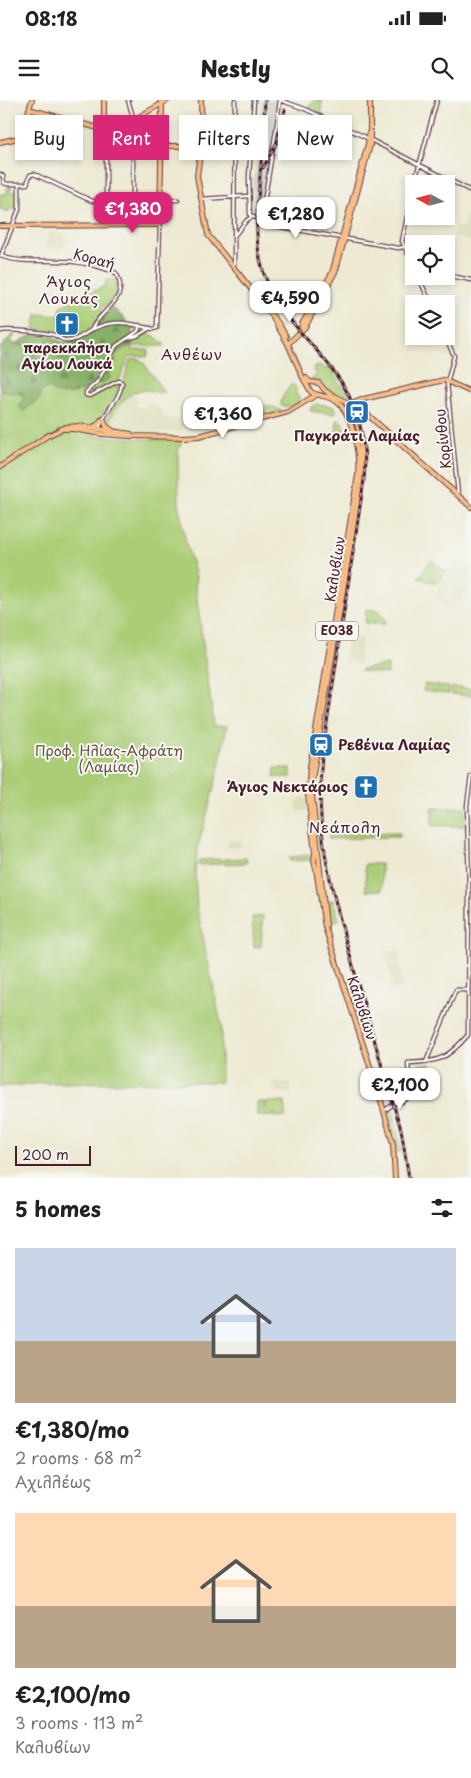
<!DOCTYPE html>
<html lang="en">
<head>
<meta charset="utf-8">
<style>
	:root { --surface:#fff; --page:#f2f2f2; --text:#222; --muted:#767676; --accent:#db2777 }
	body { margin:0; font-family:"Playpen Sans",sans-serif; background:var(--page); color:var(--text); height:100vh; display:flex; flex-direction:column; font-size:19px; white-space:nowrap }
	* { box-sizing:border-box; margin:0 }
	p { font-size:16px; color:var(--muted) }
	.icon { flex:none; width:28px; height:28px; fill:none; stroke:currentColor; stroke-width:2; stroke-linecap:round; stroke-linejoin:round }
	.map { position:relative; height:1078px; overflow:hidden }
	.details { display:flex; flex-direction:column; background:var(--surface); flex:1 }
	.details>* { flex:none }
	.hud { position:absolute; left:15px; top:15px; width:441px; height:45px; display:flex; gap:10px }
	.needle { width:32px; rotate:277deg }
	.controls { position:absolute; left:405px; top:75px; display:grid; gap:10px }
	.controls a { display:grid; place-items:center; width:50px; height:50px; border-radius:0px; background:var(--surface); box-shadow:0 2px 8px #0003; font-size:25px }
	.scale { position:absolute; left:15px; bottom:12px; width:76px; box-sizing:border-box; padding-left:5px; border:2px solid #4a1f2b; border-top:0; font-size:14px; line-height:18px; white-space:nowrap; color:#4a1f2b; -webkit-text-stroke:4px #f6f6f2; paint-order:stroke }
	.price { position:absolute; translate:-50% -42px; padding:0 11px; border-radius:10px; background:#fff; color:#222; font-size:16px; line-height:32px; filter:drop-shadow(0 1px 2px #0008) }
	.price::after { content:''; position:absolute; left:50%; top:30px; width:15px; height:11px; margin-left:-8px; background:inherit; clip-path:polygon(0 0,100% 0,50% 100%) }
	.price.current { background:var(--accent); color:#fff }
	ul { padding:0; list-style:none }
	li { display:grid; align-content:center; gap:10px; height:265px; padding:0 15px }
	li span { display:grid; place-items:center; height:155px; border-radius:0px; color:#555 }
	li>.icon { margin-inline-start:auto }
	span .icon { width:90px; height:90px; fill:#fffc; stroke-width:1 }
	li b { font-size:21px }
	h2 { display:flex; justify-content:space-between; align-items:center; height:60px; padding:0 15px; font-size:21px }
	.tag { padding:0 18px; border-radius:0px; background:var(--surface); box-shadow:0 2px 8px #0003; font-size:18px; line-height:45px }
	.tag.current { background:var(--accent); color:#fff }
	.status { display:flex; justify-content:space-between; align-items:center; height:35px; padding:0 25px; background:var(--surface); direction:ltr }
	.status svg { height:14px; fill:currentColor }
	header { display:flex; justify-content:space-between; align-items:center; height:65px; padding:0 15px; background:var(--surface); font-size:22px; font-weight:800 }
	.map>svg:first-child { display:block }
	.built { fill:#dddebc }
	.railway { fill:#c2c6b9 }
	.green { fill:#aacd76; stroke:#7a7650 }
	.forest { fill:url(#forest-firs); stroke:#686849 }
	.cemetery { fill:url(#cemetery-stones); stroke:#7a7650 }
	.lines { fill:none; stroke-linecap:round; stroke-linejoin:round }
	.minor-casing { stroke:#623d44; stroke-width:5 }
	.major-casing { stroke:#623d44; stroke-width:6 }
	.minor { stroke:#fff; stroke-width:2.5 }
	.major { stroke:#f7be88; stroke-width:4 }
	.rail-casing { stroke:#4a1f2b; stroke-width:3 }
	.rail { stroke:#f6f6f2; stroke-width:1; stroke-dasharray:4; stroke-linecap:butt }
	.labels { text-anchor:middle; stroke-width:4; stroke-linejoin:round; paint-order:stroke }
	.shield { fill:#f6f6f2; stroke:#7e6067; stroke-width:1 }
	.shield-label { font-size:12px; font-weight:bold; fill:#4a1f2b }
	.street-label { font-size:14px; fill:#4a1f2b; stroke:#f6f6f2 }
	.poi-label { font-size:14px; font-weight:bold; fill:#4a1f2b; stroke:#f6f6f2 }
	.park-label { font-size:14px; fill:#675342; stroke:#f6f6f2 }
	.neighbourhood-label { font-size:15px; letter-spacing:1px; fill:#4a1f2b; stroke:#f6f6f2 }
</style>
</head>
<body>
<div class="status"><b>08:18</b><svg viewBox="0 0 49 12"><path d="M0 12V9h3v3zM5 12V6h3v6zM10 12V3h3v9zM15 12V0h3v12zM26 1h20v11H26zM47 4h2v5h-2z"/></svg></div>
<header><svg class="icon" aria-label="menu" viewBox="0 0 24 24"><path d="M4 6h16M4 12h16M4 18h16"/></svg>Nestly<svg class="icon" aria-label="search" viewBox="0 0 24 24"><circle cx="10" cy="10" r="6"/><path d="M15 15l6 6"/></svg></header>
<div class="map">
<svg width="471" height="1078" viewBox="0 0 471 1078">
	<defs>
		<pattern id="forest-firs" width="22" height="20" patternUnits="userSpaceOnUse" patternTransform="scale(1.25)"><rect width="22" height="20" fill="#87b067"/><path d="M5 1l3.5 6h-7zM16 11l3.5 6h-7z" fill="#708f55"/></pattern>
		<pattern id="cemetery-stones" width="16" height="16" patternUnits="userSpaceOnUse" patternTransform="scale(1.25)"><rect width="16" height="16" fill="#aacd76"/><path d="M2 7V4a2 2 0 0 1 4 0v3zM10 15v-3a2 2 0 0 1 4 0v3z" fill="#94b066"/></pattern>
	</defs>
	<rect width="100%" height="100%" fill="#f6f6f2"/>
	<filter id="ink" filterUnits="userSpaceOnUse"><feTurbulence type="fractalNoise" baseFrequency=".02" numOctaves="2"/><feDisplacementMap in="SourceGraphic" scale="10" xChannelSelector="R" yChannelSelector="G"/><feConvolveMatrix kernelMatrix="1 2 1 2 8 2 1 2 1" color-interpolation-filters="sRGB"/></filter>
	<filter id="wash" filterUnits="userSpaceOnUse"><feTurbulence type="fractalNoise" baseFrequency=".0096" numOctaves="4" result="noise"/><feDisplacementMap in="SourceGraphic" scale="20" xChannelSelector="R" yChannelSelector="G"/><feGaussianBlur stdDeviation="1.12" result="paint"/><feColorMatrix in="noise" values="0 0 0 0 0 0 0 0 0 0 0 0 0 0 0 0 0 1.4 0 .05"/><feComposite in="paint" operator="in"/></filter>
	<g filter="url(#wash)">
		<rect width="100%" height="100%" fill="#ede9d2"/>
		<!-- built -->
		<path class="built" d="M471 105V141L453 137 454 126 462 127Z
			M47 133 64 134V137L71 138V140L64 145V150L46 148Z
			M131 293 138 299 136 305 144 309 147 301 158 306 164 318 183 319 185 321 183 329 181 331H169L167 332 117 330 113 328 108 323 122 301Z
			M461 459 471 468V480L465 487 467 490V493L447 510 437 499 439 483Z
			M347 538H361L359 563 344 561Z
			M299 698H306L308 710 298 712 296 702 299 701Z
			M228 740H241L240 748 226 747Z
			M386 850H399L403 889H392Z
			M273 982H290L291 993 278 992 272 988Z"/>
		<!-- railway -->
		<path class="railway" d="M262 0H278L272 47 259 120H254L253 86 256 54H258Z"/>
		<!-- green -->
		<path class="green" d="M316 0H322L321 13 308 7Z
			M8 86H11V92H18L17 110 10 108 8 112 0 109V94H6Z
			M116 179V196L101 209 102 213C94 225 81 242 65 238 54 236 46 230 34 230L37 214 59 216 61 206 105 186 106 180Z
			M128 227 135 240C148 230 152 233 165 245L163 246H133L132 250H149L147 257 135 256 128 258 118 284 119 289 93 332 95 336 182 341 178 352 179 407 186 443 196 476 195 484 214 626H227L217 676 198 747 195 771 197 808 221 924V982L44 983 0 987V255L54 245Z
			M134 259H139L143 262 164 292C158 294 151 290 144 290 124 291 117 310 107 324 106 314 116 303 120 295 125 284 125 271 130 260Z
			M328 263 340 274 355 300 352 301 343 283Z
			M321 265 325 269 329 267 350 301 327 289 321 282 310 280 317 275 313 268Z
			M292 284 297 289 295 291 301 301 292 307 281 306C280 298 287 290 292 284Z
			M317 304 332 306 336 309V313L332 314 310 311 311 307Z
			M266 305 283 311 268 315 262 309Z
			M337 319C344 321 345 327 346 333L344 336 336 335Z
			M431 460 446 472 437 483 418 478Z
			M366 509 380 511 379 515 384 517 386 524H376L374 521 375 524 365 523Z
			M388 565V574L361 571 362 569Z
			M425 584 449 587V594L423 591Z
			M452 587 471 589V596L451 594Z
			M275 668H291V677H274Z
			M465 707V726H432V708Z
			M400 733V737L329 739V734Z
			M313 755 311 760 290 761 289 757Z
			M246 758 247 763 224 764V759Z
			M221 759V764L198 765 199 760Z
			M365 764H381L382 790 366 791Z
			M333 800 339 820 329 822 325 801Z
			M263 816 261 847H254L252 817Z
			M417 964H430L432 991 419 992Z
			M393 1009 401 1052H397L394 1031 388 1011Z"/>
		<!-- forest -->
		<path class="forest" d="M112 207 126 220 125 224 138 227 131 231 135 240 132 243V246C124 247 116 252 112 259L116 261 108 273 110 277 101 284 96 281C87 291 67 298 54 292 52 291 50 288 48 287L41 292 40 298 24 311 19 307 24 299 21 294 0 290V248L12 235 15 236 11 240 15 244C31 236 33 230 52 237 57 239 62 243 67 243 78 243 87 234 97 230L96 224Z"/>
		<!-- cemetery -->
		<path class="cemetery" d="M257 1002H285V1017L257 1016Z"/>
	</g>
	<g filter="url(#ink)">
		<g class="lines">
			<defs>
				<path id="minor" d="M128 0 133 17V125
					M280 0 305 9 365 37 471 91
					M122 27 133 26
					M201 46 251 47
					M0 74 3 76 4 83 7 84H27L30 75 34 74 92 101H96L106 96 117 103 178 100
					M19 84V109L1 156C18 163 41 160 59 161 77 161 100 166 116 173 131 200 101 208 92 229
					M414 84 437 0
					M414 84 402 141 414 167
					M106 96V47L161 46
					M201 99 249 96
					M252 117 257 118 264 124 398 148 404 147
					M252 117 250 115 249 77 254 0
					M261 120 276 30 280 0
					M234 136 247 120 252 117
					M234 165 235 0
					M446 175 471 180
					M418 176 431 204
					M0 231C8 229 45 232 54 235 59 237 63 241 68 241 78 241 85 233 93 229 118 218 129 224 153 229L157 228 160 125
					M445 236 454 256 447 283 458 394
					M126 239 137 236 150 228
					M99 330C102 313 120 301 122 283L120 281 116 282 90 296 86 295V292L99 280 116 246 138 231 139 228V225
					M426 962 455 892 456 890H467
					M409 991 411 992V996L402 1002 400 1001 399 997Z
					M410 992 408 963C439 962 447 959 468 935L469 791 467 705 471 676
					M384 1011 399 1000"/>
				<path id="major" d="M104 0V28
					M201 0 202 39 197 76 208 135 278 223 286 236
					M29 9 98 28 121 27 168 0
					M0 42 19 38C26 27 27 13 32 0
					M161 46H201
					M0 126 160 125 162 4 160 0
					M273 218 288 244 303 278 311 292C317 296 327 295 336 301 353 313 360 355 358 375L310 667 308 695 315 753 314 761 316 769 325 827 380 997 393 1044 395 1078
					M301 230 302 224 332 173 368 44 369 33
					M288 244 305 227 336 170 370 45V0
					M306 278 310 282 319 283C322 286 323 290 327 292 334 297 341 297 347 304 363 322 363 365 360 388L311 686 326 825
					M351 304 364 299 444 280 471 292
					M352 304 358 306 471 407
					M104 320 106 326 112 330
					M91 328 97 325 101 320
					M60 329H73L102 334 129 336 185 337 199 336 288 312 316 295
					M0 367 47 336 66 327 79 326 131 334"/>
			</defs>
			<!-- minor casing -->
			<use href="#minor" class="minor-casing"/>
			<!-- major casing -->
			<use href="#major" class="major-casing"/>
			<!-- minor -->
			<use href="#minor" class="minor"/>
			<!-- major -->
			<use href="#major" class="major"/>
			<defs>
				<path id="rail" d="M265 0C264 25 262 51 260 76 257 110 253 141 264 174 279 214 307 237 332 269 357 300 368 341 364 380L322 656C314 734 332 792 353 866 365 908 377 949 389 991L401 1029 409 1078
					M263 68 277 42 285 10"/>
			</defs>
			<!-- rail casing -->
			<use href="#rail" class="rail-casing"/>
			<!-- rail -->
			<use href="#rail" class="rail"/>
		</g>
	</g>
	<!-- icons -->
	<defs>
		<symbol id="church-square" viewBox="-11 -11 22 22"><rect x="-9" y="-9" width="18" height="18" rx="4" fill="#1f6fb2" stroke="#f6f6f2"/><path d="M-1.2-6h2.4v3.5h3.3v2.4h-3.3V6h-2.4V-.1h-3.3v-2.4h3.3Z" fill="#fff"/></symbol>
		<symbol id="station-square" viewBox="-11 -11 22 22"><rect x="-9" y="-9" width="18" height="18" rx="4" fill="#1f6fb2" stroke="#f6f6f2"/><path d="M-3-6H3Q5-6 5-4V2Q5 4 3 4L4.5 6H3L1.5 4h-3L-3 6H-4.5L-3 4Q-5 4-5 2V-4Q-5-6-3-6ZM-3.5-4v3h7v-3ZM-3.5 1v1.5H-2V1ZM2 1v1.5H3.5V1Z" fill="#fff"/></symbol>
	</defs>
	<g fill-rule="evenodd">
		<use href="#church-square" x="53" y="210" width="28" height="28"/>
		<use href="#station-square" x="343" y="298" width="28" height="28"/>
		<use href="#station-square" x="307" y="631" width="28" height="28"/>
		<use href="#church-square" x="352" y="673" width="28" height="28"/>
	</g>
	<g class="labels">
		<!-- shield labels -->
		<rect class="shield" x="316" y="521.5" width="42" height="19" rx="4"/>
		<g class="shield-label">
			<text x="337" y="535">ΕΟ38</text>
		</g>
		<!-- street labels -->
		<g class="street-label">
			<text transform="translate(94 159) rotate(15)" y="5">Κοραή</text>
			<text transform="translate(443 339) rotate(-96)" y="5">Κορίνθου</text>
			<text transform="translate(335 469) rotate(-81)" y="5">Καλυβίων</text>
			<text transform="translate(362 908) rotate(72)" y="5">Καλυβίων</text>
		</g>
		<!-- poi labels -->
		<g class="poi-label">
			<text x="67" y="253">παρεκκλήσι<tspan x="67" dy="16">Αγίου Λουκά</tspan></text>
			<text x="357" y="341">Παγκράτι Λαμίας</text>
			<text x="338" y="650" text-anchor="start">Ρεβένια Λαμίας</text>
			<text x="348" y="692" text-anchor="end">Άγιος Νεκτάριος</text>
		</g>
		<!-- park labels -->
		<g class="park-label">
			<text x="109" y="656">Προφ. Ηλίας-Αφράτη<tspan x="109" dy="16">(Λαμίας)</tspan></text>
		</g>
		<!-- neighbourhood labels -->
		<g class="neighbourhood-label">
			<text x="69" y="187">Άγιος<tspan x="69" dy="17">Λουκάς</tspan></text>
			<text x="192" y="260">Ανθέων</text>
			<text x="345" y="733">Νεάπολη</text>
		</g>
	</g>
</svg>
<div class="controls">
<a><svg class="needle" viewBox="-14 -14 28 28"><path d="M0-13l5 13h-10z" fill="#e53935"/><path d="M0 13l5-13h-10z" fill="#767676"/></svg></a>
<a><svg class="icon" aria-label="locate" viewBox="0 0 24 24"><circle cx="12" cy="12" r="6"/><path d="M12 2v4M12 18v4M2 12h4M18 12h4"/></svg></a>
<a><svg class="icon" aria-label="layers" viewBox="0 0 24 24"><path d="M12 4l9 5-9 5-9-5zM3 14l9 5 9-5"/></svg></a>
</div>
<div class="scale">200 m</div>
<b class="price current" style="left:133px;top:134px">€1,380</b>
<b class="price" style="left:296px;top:139px">€1,280</b>
<b class="price" style="left:290px;top:223px">€4,590</b>
<b class="price" style="left:223px;top:339px">€1,360</b>
<b class="price" style="left:400px;top:1010px">€2,100</b>
<div class="hud">
<a class="tag">Buy</a>
<a class="tag current">Rent</a>
<a class="tag">Filters</a>
<a class="tag">New</a>
</div>
</div>
<section class="details">
<h2>5 homes<svg class="icon" aria-label="filters" viewBox="0 0 24 24"><path d="M4 7h16M4 17h16"/><circle cx="9" cy="7" r="2"/><circle cx="15" cy="17" r="2"/></svg></h2>
<ul>
<li><span style="background:linear-gradient(#c9d6e8 60%,#b9a48a 0)"><svg class="icon" aria-label="home" viewBox="0 0 24 24"><path d="M3 11l9-7 9 7M6 9v11h12V9"/></svg></span><div><b>€1,380/mo</b><p>2 rooms · 68 m²</p><p>Αχιλλέως</p></div></li>
<li><span style="background:linear-gradient(#ffd9b3 60%,#b9a48a 0)"><svg class="icon" aria-label="home" viewBox="0 0 24 24"><path d="M3 11l9-7 9 7M6 9v11h12V9"/></svg></span><div><b>€2,100/mo</b><p>3 rooms · 113 m²</p><p>Καλυβίων</p></div></li>
</ul>
</section>
</body>
</html>
